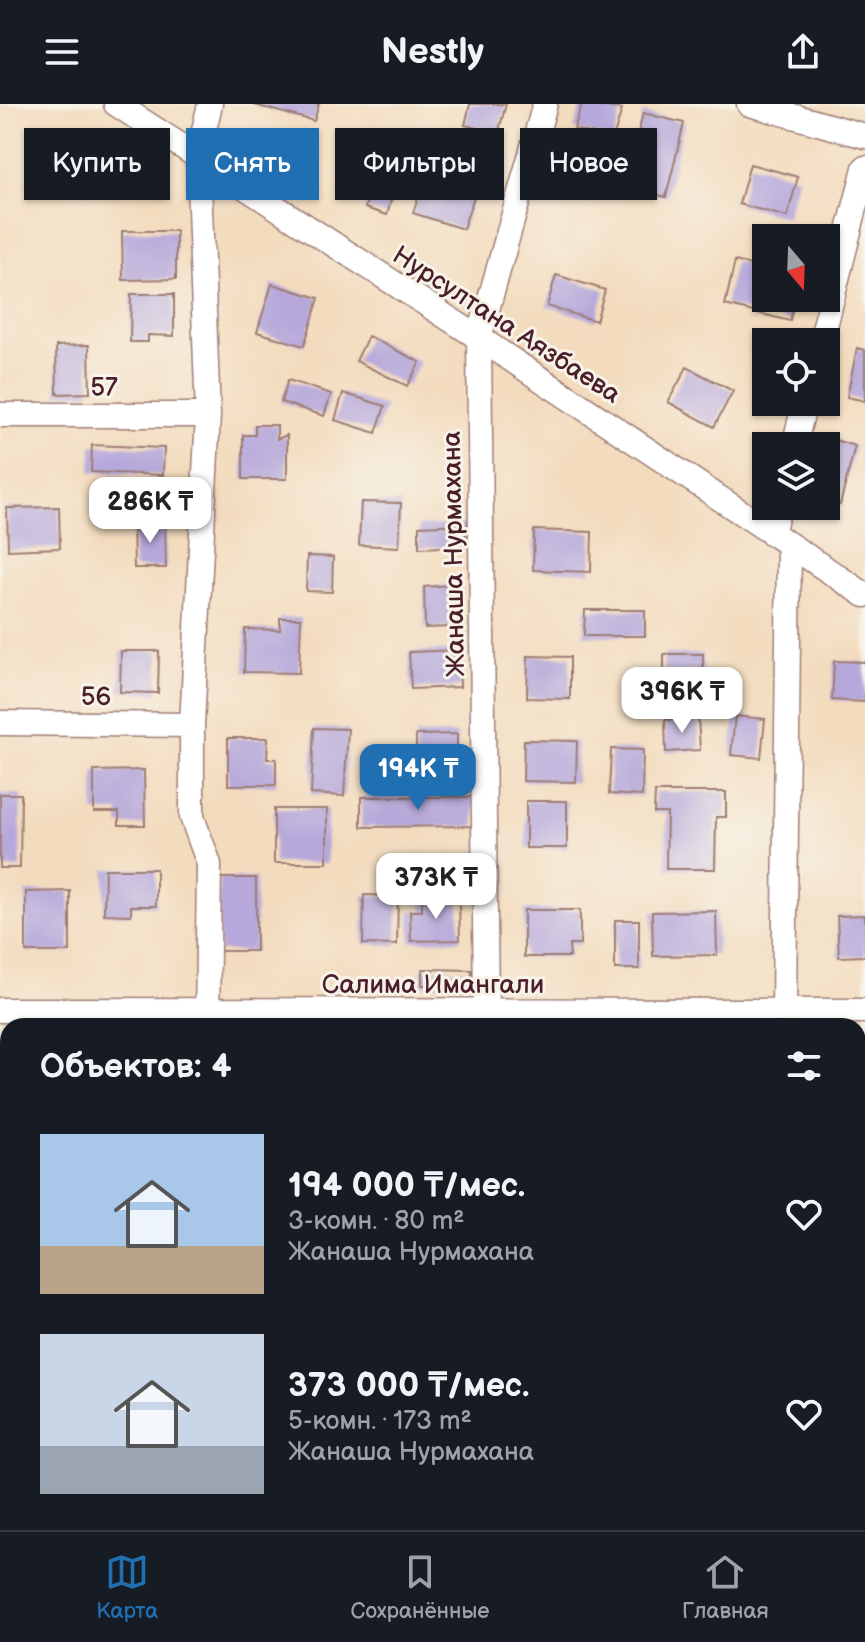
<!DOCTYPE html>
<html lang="ru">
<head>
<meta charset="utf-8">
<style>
	:root { --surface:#171b24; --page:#242831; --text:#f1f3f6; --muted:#9ea1a6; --line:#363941; --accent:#1f6fb2 }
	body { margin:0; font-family:"Balsamiq Sans",sans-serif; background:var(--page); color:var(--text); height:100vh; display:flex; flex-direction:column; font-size:30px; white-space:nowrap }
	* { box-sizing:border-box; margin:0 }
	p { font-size:26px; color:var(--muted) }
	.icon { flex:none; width:44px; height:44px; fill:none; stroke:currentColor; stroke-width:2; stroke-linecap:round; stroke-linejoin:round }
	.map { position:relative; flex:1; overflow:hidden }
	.panel { position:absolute; left:0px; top:914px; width:866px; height:512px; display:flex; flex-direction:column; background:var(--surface); border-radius:24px 24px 0 0; box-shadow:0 2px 6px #0004 }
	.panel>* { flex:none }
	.banner { position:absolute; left:24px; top:24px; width:818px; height:72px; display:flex; gap:16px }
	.needle { width:52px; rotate:161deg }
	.tools { position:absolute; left:752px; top:120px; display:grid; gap:16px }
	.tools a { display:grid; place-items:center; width:88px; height:88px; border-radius:0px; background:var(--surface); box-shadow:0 2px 6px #0004; font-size:40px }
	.price { position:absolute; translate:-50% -68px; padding:0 18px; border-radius:16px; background:#fff; color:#222; font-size:26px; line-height:52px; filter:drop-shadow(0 2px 4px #0008) }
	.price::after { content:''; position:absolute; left:50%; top:48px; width:24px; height:18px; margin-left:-12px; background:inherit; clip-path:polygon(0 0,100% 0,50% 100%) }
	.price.on { background:var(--accent); color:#fff }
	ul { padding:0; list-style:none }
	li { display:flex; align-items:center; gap:24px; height:200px; padding:0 40px }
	li span { display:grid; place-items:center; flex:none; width:224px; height:160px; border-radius:0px; color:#555 }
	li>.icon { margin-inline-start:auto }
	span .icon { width:96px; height:96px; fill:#fffc; stroke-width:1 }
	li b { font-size:34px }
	h2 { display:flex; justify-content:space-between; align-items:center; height:96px; padding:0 40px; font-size:34px }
	.tag { padding:0 28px; border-radius:0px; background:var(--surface); box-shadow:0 2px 6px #0004; font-size:28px; line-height:72px }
	.tag.on { background:var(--accent); color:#fff }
	header { display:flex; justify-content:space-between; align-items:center; height:104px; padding:0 40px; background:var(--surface); font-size:36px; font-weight:800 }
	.tab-bar { display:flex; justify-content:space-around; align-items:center; height:112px; border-top:2px solid var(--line); background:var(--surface); font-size:22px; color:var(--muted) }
	.tab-bar a { display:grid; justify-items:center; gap:4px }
	.tab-bar .on { color:var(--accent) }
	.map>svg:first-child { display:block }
	.building { fill:#b6a8da }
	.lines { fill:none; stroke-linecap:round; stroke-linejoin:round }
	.minor-casing { stroke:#9e7d74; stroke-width:27 }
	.minor { stroke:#fff; stroke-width:24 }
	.labels { text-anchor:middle; stroke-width:6; stroke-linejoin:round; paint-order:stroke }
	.street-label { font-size:26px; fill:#4a1f2b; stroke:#f7f3e8 }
</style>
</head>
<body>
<header><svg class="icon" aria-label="menu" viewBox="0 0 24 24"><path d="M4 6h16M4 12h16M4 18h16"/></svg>Nestly<svg class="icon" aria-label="share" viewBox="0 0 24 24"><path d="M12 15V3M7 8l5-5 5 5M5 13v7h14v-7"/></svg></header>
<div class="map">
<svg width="865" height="1426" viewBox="0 0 865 1426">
	<rect width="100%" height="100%" fill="#f7f3e8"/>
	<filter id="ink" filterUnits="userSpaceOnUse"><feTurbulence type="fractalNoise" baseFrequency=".0125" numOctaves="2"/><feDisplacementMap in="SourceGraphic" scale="16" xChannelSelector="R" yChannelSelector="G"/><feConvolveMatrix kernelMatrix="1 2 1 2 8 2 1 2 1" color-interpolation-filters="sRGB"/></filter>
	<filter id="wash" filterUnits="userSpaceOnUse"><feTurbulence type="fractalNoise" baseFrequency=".006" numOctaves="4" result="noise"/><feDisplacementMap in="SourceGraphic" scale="32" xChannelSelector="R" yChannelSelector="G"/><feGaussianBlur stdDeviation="1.8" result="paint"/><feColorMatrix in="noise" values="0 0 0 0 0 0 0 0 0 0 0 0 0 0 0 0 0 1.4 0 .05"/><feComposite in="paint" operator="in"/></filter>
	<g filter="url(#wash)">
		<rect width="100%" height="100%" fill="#f3dbbd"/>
		<g id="blocks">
			<!-- building -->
			<path class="building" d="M251 0H319L314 17Z
				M470 0H506L498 30 465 21Z
				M582 0 622 5 613 35 574 25Z
				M643 9 684 19 666 93 625 83Z
				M380 54 401 60 387 111 365 104Z
				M750 60 798 73 787 113 739 100Z
				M426 68 477 84 463 125 413 109Z
				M122 127H176V175L123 176Z
				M735 157 766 165V194H795L790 217 725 201Z
				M556 171 605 186 596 217 547 202Z
				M272 180 319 194 304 242 257 228Z
				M131 190H174V232L148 231V238H130Z
				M368 232 420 258 407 282 356 257Z
				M89 241 90 289 57 290 56 242Z
				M857 244 865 246V297L847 293Z
				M687 263 733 287 714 323 668 298Z
				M288 276 331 290 324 312 281 298Z
				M343 289 385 302 376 329 335 316Z
				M255 321H277V335L287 331V375H243V331H255Z
				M831 335 855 342 840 401 826 398V353Z
				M92 341 164 344 163 371 91 368Z
				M361 398 401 399 399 443 359 441Z
				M59 403 60 444 8 446 7 404Z
				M165 418 166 464H134L133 419Z
				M466 420V442L419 444V422Z
				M534 426 592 428 591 468 533 466Z
				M307 452 333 453 332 488 306 487Z
				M451 481 453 523 425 524 424 483Z
				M585 506H645V532H584Z
				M280 514H301L299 569 244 568 245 525 280 526Z
				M459 546 460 583 411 585 409 548Z
				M121 547H159L158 589 120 588Z
				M664 550H703V594H664Z
				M528 552 570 553V595L527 594Z
				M834 557 865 558V598L832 596Z
				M735 612 765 615 761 654 731 651Z
				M698 614 700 646 666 648 665 616Z
				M314 624 348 625 344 692 311 690Z
				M457 630V672L416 673V631Z
				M228 634H268L267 655H276V681H228Z
				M524 636 577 637 576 678 523 677Z
				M611 645 643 646 642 692 609 690Z
				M144 666 145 721H119V708H94V667Z
				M655 688H726V713H716L715 765H666L667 709H654Z
				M0 690H21L20 764H0Z
				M361 693H475V722L361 723Z
				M526 697H567V744H526Z
				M274 705H327V759H274Z
				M105 765H156V802H131V811L104 810Z
				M219 774H256V847H219Z
				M70 787V848H26V788Z
				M364 791 398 792 397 841 363 840Z
				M459 795 460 836 411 837 410 807H422V796Z
				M524 806H580V841H569L570 853H524Z
				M716 807 717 851 653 852 652 808Z
				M865 811V852L839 853 837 812Z
				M615 816H639V865H615Z
				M422 865 472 866V881H422Z
				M0 1078 5 1079 3 1143H0Z
				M8 1310V1372H0V1311Z
				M515 1418H575L574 1426H513Z
				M637 1418H677L675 1426 636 1423Z"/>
		</g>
	</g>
	<g filter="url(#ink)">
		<use href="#blocks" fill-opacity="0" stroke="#9e7d74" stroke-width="2"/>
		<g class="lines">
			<defs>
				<path id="minor" d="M116 0 479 234 865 491
					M749 0 865 32
					M821 238 865 64
					M0 311H208
					M794 342 805 298
					M772 430 779 402
					M0 619 192 621
					M784 905 789 443
					M0 906 865 907
					M486 908 479 234 545 0
					M207 922 209 760 192 713V621L208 311 198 53 210 0
					M858 1001 865 963
					M0 1165 8 1166
					M0 1415H8
					M107 1418 159 1419
					M465 1426 467 1418
					M760 1426 762 1418"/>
			</defs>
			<!-- minor casing -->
			<use href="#minor" class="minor-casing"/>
			<!-- minor -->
			<use href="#minor" class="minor"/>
		</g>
	</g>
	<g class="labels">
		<!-- street labels -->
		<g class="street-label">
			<text transform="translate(507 220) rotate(33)" y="9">Нурсултана Аязбаева</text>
			<text x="104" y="292">57</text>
			<text transform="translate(453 450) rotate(-91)" y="9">Жанаша Нурмахана</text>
			<text transform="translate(96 592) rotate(1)" y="9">56</text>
			<text x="433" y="889">Салима Имангали</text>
		</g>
	</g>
</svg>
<div class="tools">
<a><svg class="needle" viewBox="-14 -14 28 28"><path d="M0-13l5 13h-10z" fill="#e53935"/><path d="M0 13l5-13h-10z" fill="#9ea1a6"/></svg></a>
<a><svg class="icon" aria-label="locate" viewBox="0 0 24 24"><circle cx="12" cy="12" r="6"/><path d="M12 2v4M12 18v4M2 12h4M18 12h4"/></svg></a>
<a><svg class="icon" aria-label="layers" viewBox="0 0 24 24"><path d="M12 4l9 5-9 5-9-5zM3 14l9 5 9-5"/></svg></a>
</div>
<b class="price" style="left:150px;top:441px">286K ₸</b>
<b class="price" style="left:682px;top:631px">396K ₸</b>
<b class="price on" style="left:418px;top:708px">194K ₸</b>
<b class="price" style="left:436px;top:817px">373K ₸</b>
<div class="banner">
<a class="tag">Купить</a>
<a class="tag on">Снять</a>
<a class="tag">Фильтры</a>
<a class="tag">Новое</a>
</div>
<section class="panel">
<h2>Объектов: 4<svg class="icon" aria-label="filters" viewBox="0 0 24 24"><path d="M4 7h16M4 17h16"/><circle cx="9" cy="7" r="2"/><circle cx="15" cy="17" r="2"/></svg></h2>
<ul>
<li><span style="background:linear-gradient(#a9c7e8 70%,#b9a48a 0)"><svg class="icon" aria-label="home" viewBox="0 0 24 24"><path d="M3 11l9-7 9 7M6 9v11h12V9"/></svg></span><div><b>194 000 ₸/мес.</b><p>3-комн. · 80 m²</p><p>Жанаша Нурмахана</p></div><svg class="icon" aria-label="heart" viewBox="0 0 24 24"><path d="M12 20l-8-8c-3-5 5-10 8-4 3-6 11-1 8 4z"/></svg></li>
<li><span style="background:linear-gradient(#c9d6e8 70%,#9aa5b1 0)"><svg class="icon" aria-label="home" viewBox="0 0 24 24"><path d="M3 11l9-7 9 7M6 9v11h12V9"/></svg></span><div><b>373 000 ₸/мес.</b><p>5-комн. · 173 m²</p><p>Жанаша Нурмахана</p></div><svg class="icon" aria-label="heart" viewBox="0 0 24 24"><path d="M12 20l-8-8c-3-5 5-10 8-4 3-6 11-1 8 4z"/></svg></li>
</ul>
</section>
</div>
<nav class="tab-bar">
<a class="on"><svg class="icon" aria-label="map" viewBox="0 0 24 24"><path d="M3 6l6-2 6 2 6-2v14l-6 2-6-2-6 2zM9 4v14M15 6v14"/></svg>Карта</a>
<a><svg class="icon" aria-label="saved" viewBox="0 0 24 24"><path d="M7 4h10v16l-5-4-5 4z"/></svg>Сохранённые</a>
<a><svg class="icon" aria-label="home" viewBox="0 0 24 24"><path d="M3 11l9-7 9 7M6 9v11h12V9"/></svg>Главная</a>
</nav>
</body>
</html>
